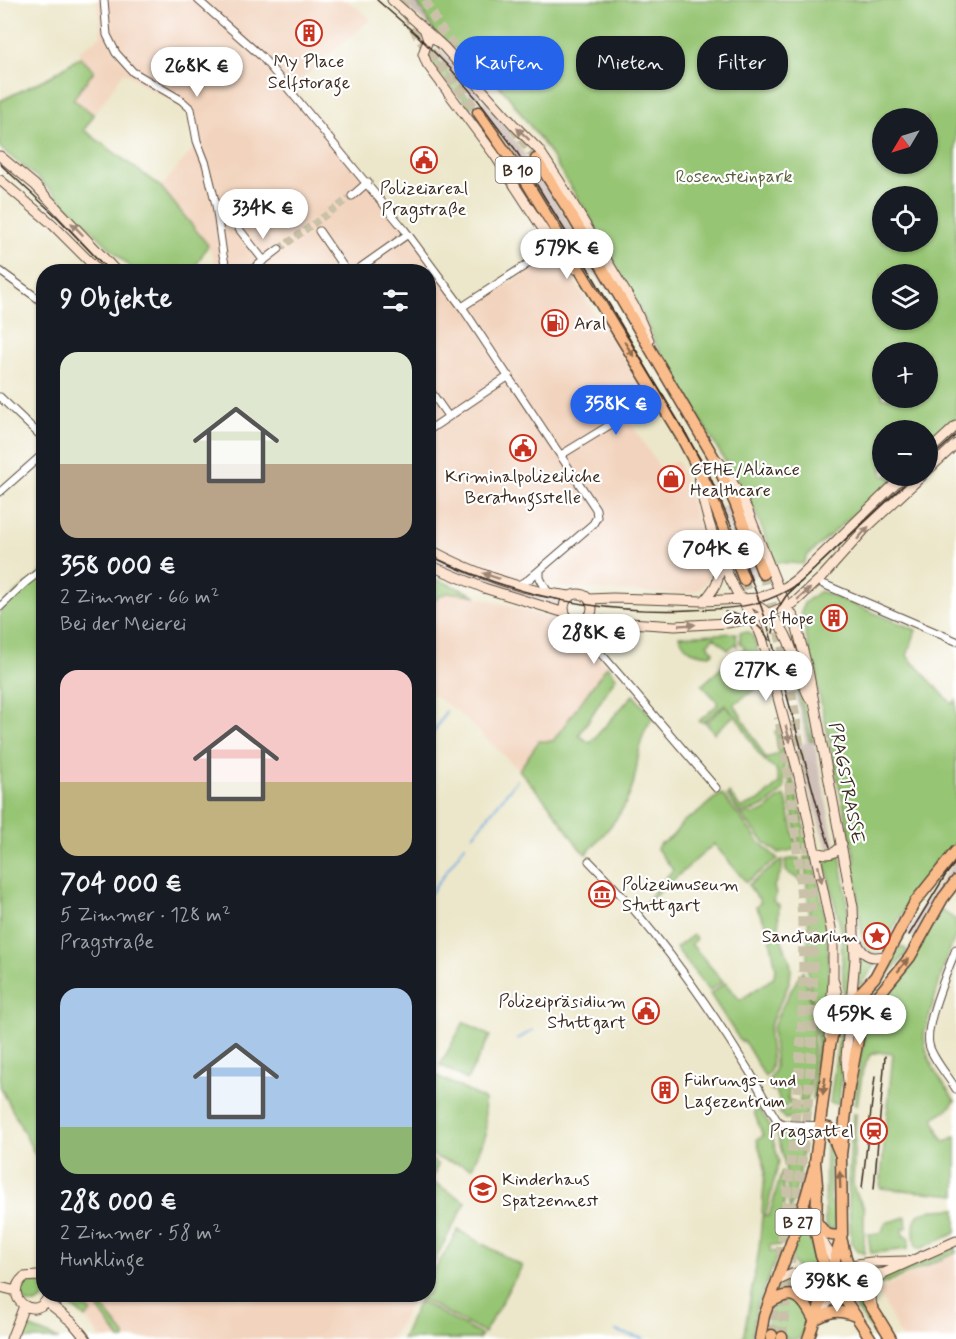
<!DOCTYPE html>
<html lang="de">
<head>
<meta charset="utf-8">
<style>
	:root { --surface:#171b24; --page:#242831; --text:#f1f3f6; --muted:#9ea1a6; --accent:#2563eb }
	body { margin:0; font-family:Mynerve,sans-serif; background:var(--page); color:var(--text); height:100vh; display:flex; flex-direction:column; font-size:22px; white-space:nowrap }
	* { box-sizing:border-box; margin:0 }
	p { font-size:20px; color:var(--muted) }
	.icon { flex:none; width:33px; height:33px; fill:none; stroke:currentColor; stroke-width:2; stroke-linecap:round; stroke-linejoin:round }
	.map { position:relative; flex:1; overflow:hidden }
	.panel { position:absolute; left:36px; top:264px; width:400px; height:1038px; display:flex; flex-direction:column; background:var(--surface); border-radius:24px; box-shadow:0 2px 4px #0004 }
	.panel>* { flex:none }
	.hud { position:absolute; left:454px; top:36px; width:411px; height:54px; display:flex; gap:12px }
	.needle { width:39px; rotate:232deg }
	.tools { position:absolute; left:872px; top:108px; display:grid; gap:12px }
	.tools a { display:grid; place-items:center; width:66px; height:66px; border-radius:50%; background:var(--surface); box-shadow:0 2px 4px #0004; font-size:30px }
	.price { position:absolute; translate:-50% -51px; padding:0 14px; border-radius:21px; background:#fff; color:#222; font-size:20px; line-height:39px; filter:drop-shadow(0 2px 3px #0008) }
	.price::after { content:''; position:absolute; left:50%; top:36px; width:18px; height:14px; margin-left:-9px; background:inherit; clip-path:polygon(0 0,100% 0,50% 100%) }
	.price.on { background:var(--accent); color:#fff }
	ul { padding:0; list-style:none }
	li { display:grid; align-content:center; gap:12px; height:318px; padding:0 24px }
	li span { display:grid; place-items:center; height:186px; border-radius:18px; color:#555 }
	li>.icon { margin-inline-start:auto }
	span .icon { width:108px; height:108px; fill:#fffc; stroke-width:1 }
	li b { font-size:26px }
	h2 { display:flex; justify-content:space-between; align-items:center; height:72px; padding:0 24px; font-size:26px }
	.pill { padding:0 21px; border-radius:24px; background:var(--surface); box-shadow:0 2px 4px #0004; font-size:21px; line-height:54px }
	.pill.on { background:var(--accent); color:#fff }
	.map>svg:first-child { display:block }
	.built { fill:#f2d4be }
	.industrial { fill:#cfc0ba }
	.green { fill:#96c573; stroke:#687848; stroke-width:1.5; fill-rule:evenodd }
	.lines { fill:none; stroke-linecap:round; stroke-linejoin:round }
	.stream { stroke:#72a9e0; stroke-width:2 }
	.street-tunnel { stroke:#c9c1a8; stroke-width:7; stroke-dasharray:7 3.5; stroke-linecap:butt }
	.primary-tunnel { stroke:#c9c1a8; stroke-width:10; stroke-dasharray:10 5; stroke-linecap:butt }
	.street-casing { stroke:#564638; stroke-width:9 }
	.secondary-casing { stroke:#564638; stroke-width:11 }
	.primary-casing { stroke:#564638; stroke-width:13 }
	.street { stroke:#fff; stroke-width:7 }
	.secondary { stroke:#fde4d0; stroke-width:9 }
	.primary { stroke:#f9bc8a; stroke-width:10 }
	.tram { stroke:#3b2a1e; stroke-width:1.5 }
	.oneway { fill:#9c8777 }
	.oneway2 { fill:#906c4f }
	.labels { text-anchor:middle; stroke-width:4.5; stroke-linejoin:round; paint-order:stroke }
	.shield { fill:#fff; stroke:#766a62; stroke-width:1.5 }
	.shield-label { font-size:16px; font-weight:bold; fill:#3b2a1e }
	.poi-label { font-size:18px; fill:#3b2a1e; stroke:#fff; text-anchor:start }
	.park-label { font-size:18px; fill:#5b603c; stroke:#fff }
	.street-label { font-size:18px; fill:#3b2a1e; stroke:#fff }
</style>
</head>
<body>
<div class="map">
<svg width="956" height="1339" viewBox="0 0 956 1339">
	<rect width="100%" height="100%" fill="#fff"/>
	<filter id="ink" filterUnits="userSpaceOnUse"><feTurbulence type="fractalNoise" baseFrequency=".0167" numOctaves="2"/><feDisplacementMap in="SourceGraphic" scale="12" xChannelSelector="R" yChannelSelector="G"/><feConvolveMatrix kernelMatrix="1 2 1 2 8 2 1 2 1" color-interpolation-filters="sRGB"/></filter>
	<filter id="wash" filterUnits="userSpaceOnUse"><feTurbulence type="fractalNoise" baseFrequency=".008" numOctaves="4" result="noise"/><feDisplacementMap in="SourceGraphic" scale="24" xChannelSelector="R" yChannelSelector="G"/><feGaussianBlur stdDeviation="1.35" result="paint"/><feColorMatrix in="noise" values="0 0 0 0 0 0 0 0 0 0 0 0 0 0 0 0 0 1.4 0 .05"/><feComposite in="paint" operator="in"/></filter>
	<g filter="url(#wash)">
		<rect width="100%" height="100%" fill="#ece7ca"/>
		<!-- built -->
		<path class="built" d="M97 0H346L371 19 292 87 377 188 465 307 475 305 550 257 569 273 648 396 624 412 660 468 678 461 706 547 710 574 707 582 699 589 693 592 675 594 568 588 523 579 479 564 443 548 429 540V272L219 271 208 245 161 187 196 145 189 116 179 104 153 91 124 72 94 115 73 99 94 71 80 57 79 51 101 36Z
			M429 576 482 598 557 619 587 644 607 666 552 741H539L519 770 457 711 429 692Z
			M956 1254V1339H902L879 1292 880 1289Z
			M411 1294 415 1297 391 1339H102L86 1319 65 1301 61 1295Z"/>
		<!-- industrial -->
		<path class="industrial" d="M409 0H415L421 7 434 31 405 5Z
			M434 49 437 51 440 49 483 96 473 98 431 52Z
			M486 100 528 159H530L550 190 618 304 560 228 515 156 476 102Z
			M730 504 758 575 748 579 720 507Z
			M429 553 564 598 560 608 512 594 429 563Z
			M789 666 810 741H814L832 832 836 844 828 848 821 830 796 745H798L794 728 797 727 801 744 806 743 799 710 786 667Z
			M956 859V873L915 938 907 934 919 912Z"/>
		<!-- green -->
		<path class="green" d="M415 0H956V420L927 447V430H882V476H896L807 556 803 564 775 562 756 513 672 372 654 341 639 306 594 230V224L545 146 508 96 478 62 474 63C462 51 448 46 436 33 427 23 424 10 415 0ZM882 118H927V164H882ZM882 196H927V242H882ZM882 274H927V320H882ZM882 352H927V398H882Z
			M429 49 436 57 434 58 475 104 469 109 459 93H456L426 57Z
			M80 57 94 71 73 99 94 115 84 130 161 187 208 245 193 271H134L39 179 0 148V101L51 76Z
			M43 571V1170L0 1086V610L7 601Z
			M439 580 477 596C455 593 446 587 430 605L429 584Z
			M820 591 916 630 907 656 952 704 956 700V842L915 892 880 951 874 954 864 948 863 943 854 866 855 858 801 612 804 603Z
			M740 632H749L753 636 767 681 734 704 766 759 779 753 775 731 779 730 784 755V789C768 805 763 811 739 812L727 795 729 793 741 808 759 801 779 783 776 769C756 759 748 732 735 715L714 733 706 723 725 706 733 714 725 704 704 722 699 721 717 705V701L702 685 726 664 733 675 730 678 734 683 749 673 737 655 745 648 740 643Z
			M736 633 737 646 735 644 728 650 714 637 707 644 714 652 710 655C693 653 687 652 679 636Z
			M607 666 616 677 579 735 590 743 633 695 653 718C635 739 640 769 630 794 621 817 603 835 586 854L580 849 550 806 519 770 539 741H553Z
			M794 671 814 741H810L791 672Z
			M788 760 809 848 801 850 791 804Z
			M722 794 759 842 778 859 746 882 714 844 645 905 657 887 673 870 657 849 659 844C672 840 675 832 683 822 687 818 691 818 695 815 705 808 710 799 722 794Z
			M784 796 786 798 797 849 778 853 764 842 740 814C747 814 758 815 764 811 772 807 775 799 784 796Z
			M840 855C849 906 852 946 848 998L844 1001 841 929 824 858Z
			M804 857H812C818 884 825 912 827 939 832 993 822 1047 815 1100L812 1098 817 1040 807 964 809 907Z
			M799 858 802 882 786 871 785 860Z
			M782 860V870L774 886 776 895 773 901 779 905C778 917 778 927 781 938 784 949 790 956 791 968 792 992 771 1010 769 1033 768 1047 778 1067 765 1077L744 1041 741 1042 710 994 725 983 740 1000 773 978 776 969 768 927 756 907 761 902 748 885Z
			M941 910 956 920V934L946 960 924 1034C924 1060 941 1080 955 1101L948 1109 933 1118 940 1135 945 1142 956 1136V1195L880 1188 893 1054 878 1052 870 1055 863 1069 857 1105 854 1104 865 1025 875 1008 903 975Z
			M693 935 696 939 691 944 723 981 709 991 676 948Z
			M900 946 906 949 907 952 865 1004 855 1010V1006L880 980Z
			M859 958 869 962H878L858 987Z
			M803 971C817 1012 815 1060 807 1102H800L801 1089 789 1087 788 1100 795 1102 783 1107 779 1103 780 1101 775 1091H772L767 1082C783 1066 770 1048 773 1029 776 1015 795 983 803 971Z
			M464 1022 490 1036 467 1080 440 1065Z
			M844 1022 839 1104 830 1103 839 1036Z
			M429 1072 484 1099 486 1134 472 1168C456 1161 442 1163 429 1153Z
			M807 1106V1115L785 1119 779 1113 795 1107Z
			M759 1109 768 1122 779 1161 766 1214H762L765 1168 757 1140 763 1136 754 1112Z
			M853 1114H856L853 1184 855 1193 864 1207V1254L856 1249 851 1241 848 1182Z
			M775 1126 804 1132 800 1172 790 1213 785 1164Z
			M826 1133 830 1141V1198L839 1222 835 1217 834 1231 826 1227 825 1223Z
			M429 1158 438 1165 431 1181 466 1202 429 1271Z
			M782 1171C785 1197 786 1220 780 1246L770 1245V1251L779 1252 756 1309 751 1339H743L759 1250 762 1216H769Z
			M809 1203V1235L816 1266 798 1270 793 1262 789 1260Z
			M956 1209V1233L920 1249 916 1247C908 1206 923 1211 956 1209Z
			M906 1217 907 1228H902L903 1236 909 1237 908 1249 871 1253 868 1234H876L882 1232 885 1223Z
			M458 1230 522 1266 484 1333 419 1298 421 1295 429 1294V1280Z
			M956 1248V1253L883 1284H879L886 1277Z
			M795 1278V1281L812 1291 815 1297 812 1306 775 1296C780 1285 783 1281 795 1278Z
			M21 1292a12 12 0 1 1 24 0a12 12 0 1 1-24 0Z
			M90 1294 96 1295 105 1310 125 1335V1339H120L89 1296Z
			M62 1295H79L80 1299 91 1313 85 1318 66 1301Z
			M857 1295 882 1335 877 1338 850 1299Z
			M793 1299 807 1314 806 1322 800 1339H787L786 1337 766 1335C770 1310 767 1304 793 1299Z
			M419 1301 481 1335 479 1339H402Z
			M23 1325 59 1339H18Z"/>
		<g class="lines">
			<!-- stream -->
			<path class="stream" d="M429 740 446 711
				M473 835 517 780
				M431 893 465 845
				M518 1039 533 1030
				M616 1331 644 1339"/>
		</g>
	</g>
	<g filter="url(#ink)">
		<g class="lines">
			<!-- street-tunnel -->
			<path class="street-tunnel" d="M279 249 352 196"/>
			<!-- primary-tunnel -->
			<path class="primary-tunnel" d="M400 0 419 38 478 112
				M425 0 440 28 477 79
				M513 127 536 159
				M763 574C784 642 797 712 803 783
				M744 580 751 606
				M794 1226C801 1163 810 1099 812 1035 815 965 811 895 807 826
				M779 1271C790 1161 806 1050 803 939 801 864 792 790 779 717
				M772 1335 776 1293
				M782 1337 792 1244"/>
			<defs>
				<path id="street" d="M104 0 107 35 116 53 133 72 181 100 191 109 197 141 206 164 216 205 223 255 227 272
					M198 0 262 57 404 229 464 310 596 509 597 517 593 524 528 580 518 585
					M352 196 368 182
					M245 217 240 221 239 229 264 261
					M319 231 347 272
					M0 271 44 303
					M249 272 279 249
					M354 272 408 234
					M462 307 555 246
					M429 389 448 416
					M0 397 44 439
					M429 430 509 376
					M561 455 657 396
					M0 492 44 453
					M540 570V578L547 591
					M819 580 823 584 956 641
					M0 607 25 583 44 568
					M577 622 579 631 604 657 716 788
					M589 861C652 924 703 996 749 1071 755 1079 774 1119 779 1122 787 1127 809 1124 820 1126
					M956 949C948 970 925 1023 929 1044 931 1057 949 1077 956 1089"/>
				<path id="secondary" d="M392 0 444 47 513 124 539 150 560 182 634 306 649 340
					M425 31 428 40 423 54 427 64 494 154 548 237 575 269
					M0 156 35 185 117 272
					M0 180 51 223 100 272
					M927 453 956 426
					M716 459 724 467 747 509 779 590 795 620 808 670 853 907 855 959 846 1058 848 1082
					M927 471 956 444
					M699 475C702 508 720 560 735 589 744 606 756 620 762 638L799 776 831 928 833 947V980L829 1036
					M429 549C471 572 522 591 570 596
					M429 565 484 588 565 613
					M564 608a14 14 0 1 1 28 0a14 14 0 1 1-28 0Z
					M589 599 613 598 704 601 759 598 786 587 798 578 903 476
					M745 600C797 621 788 657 810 699
					M704 601C718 585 720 580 719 558
					M584 620 675 626 727 623 759 617 794 603 823 576 865 529 922 476
					M815 852C827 855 835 856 842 844
					M857 942C864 958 872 959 888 955
					M834 982 840 1007 846 1015 856 1017 866 1011
					M819 1237 838 1266
					M44 1279 37 1276 24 1277C0 1298 39 1325 49 1294
					M777 1281 792 1274 871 1262 906 1261
					M0 1287 16 1291
					M46 1301 72 1322 86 1339
					M872 1306C869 1291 874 1283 884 1273
					M819 1314 838 1289 856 1277 884 1273 956 1241
					M11 1339 24 1306"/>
				<path id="primary" d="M478 112 527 183 682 438 707 486 744 580
					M536 159 571 214 713 456 735 503 763 574
					M820 1126 829 1128 840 1154
					M816 1221C823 1231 828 1239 842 1234
					M842 1241C847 1276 874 1308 891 1339
					M768 1304C794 1287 802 1296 814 1320
					M814 1320C830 1311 838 1309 855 1316
					M760 1339 764 1316 798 1224 814 1168
					M771 1339 772 1335
					M782 1339V1337
					M808 1339 830 1277 842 1234 841 1155 849 1087 861 1023 872 1003 910 957 943 898 956 881
					M871 1339 830 1277 821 1256 816 1233 817 1185 815 1162 830 1046 834 1027 839 1016 875 977 915 902 956 851"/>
			</defs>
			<!-- street casing -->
			<use href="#street" class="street-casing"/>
			<!-- secondary casing -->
			<use href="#secondary" class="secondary-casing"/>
			<!-- primary casing -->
			<use href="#primary" class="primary-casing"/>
			<!-- street -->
			<use href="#street" class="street"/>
			<!-- secondary -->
			<use href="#secondary" class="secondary"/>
			<!-- primary -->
			<use href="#primary" class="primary"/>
			<!-- tram -->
			<path class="tram" d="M377 0 416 34 450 68 477 99 515 149 582 258 709 474 736 537 767 623 821 820 830 847
				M0 164 58 218 110 272
				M927 462 956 435
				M429 555C511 595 599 614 690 610 733 609 767 607 802 581
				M725 612C744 615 760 623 769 640
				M773 633 777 610 786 596 913 476
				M909 935 945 876 956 862
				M862 1188 875 1076
				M874 1189 885 1056"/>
		</g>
		<!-- one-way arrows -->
		<defs><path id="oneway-solid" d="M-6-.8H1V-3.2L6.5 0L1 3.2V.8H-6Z" transform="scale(1.5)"/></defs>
		<g class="oneway">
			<use href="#oneway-solid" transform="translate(523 134) rotate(-137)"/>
			<use href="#oneway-solid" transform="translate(77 229) rotate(-134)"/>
			<use href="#oneway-solid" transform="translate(863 533) rotate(-48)"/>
			<use href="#oneway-solid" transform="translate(491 576) rotate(-161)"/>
			<use href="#oneway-solid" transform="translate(804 594) rotate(-41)"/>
			<use href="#oneway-solid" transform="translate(687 625) rotate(-3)"/>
			<use href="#oneway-solid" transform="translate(788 734) rotate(75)"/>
			<use href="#oneway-solid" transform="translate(820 874) rotate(78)"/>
		</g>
		<g class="oneway2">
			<use href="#oneway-solid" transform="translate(629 349) rotate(58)"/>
			<use href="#oneway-solid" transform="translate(903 965) rotate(-52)"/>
			<use href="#oneway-solid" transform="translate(824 1086) rotate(98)"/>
			<use href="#oneway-solid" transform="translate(840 1180) rotate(-92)"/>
		</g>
	</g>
	<!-- icons -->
	<defs>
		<symbol id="building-ring" viewBox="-11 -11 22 22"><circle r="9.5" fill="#fff" stroke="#c8321e" stroke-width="1.5"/><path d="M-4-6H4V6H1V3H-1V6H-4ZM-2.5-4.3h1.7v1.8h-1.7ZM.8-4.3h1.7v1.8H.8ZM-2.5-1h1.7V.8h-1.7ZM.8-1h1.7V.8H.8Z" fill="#c8321e"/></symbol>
		<symbol id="civic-ring" viewBox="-11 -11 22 22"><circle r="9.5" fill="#fff" stroke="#c8321e" stroke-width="1.5"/><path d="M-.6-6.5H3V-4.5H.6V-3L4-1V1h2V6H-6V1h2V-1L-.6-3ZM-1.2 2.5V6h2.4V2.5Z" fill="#c8321e"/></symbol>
		<symbol id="fuel-ring" viewBox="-11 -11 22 22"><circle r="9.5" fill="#fff" stroke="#c8321e" stroke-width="1.5"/><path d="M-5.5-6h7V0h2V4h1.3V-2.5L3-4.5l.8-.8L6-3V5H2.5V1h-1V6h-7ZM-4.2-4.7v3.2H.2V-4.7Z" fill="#c8321e"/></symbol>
		<symbol id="shop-ring" viewBox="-11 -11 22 22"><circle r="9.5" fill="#fff" stroke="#c8321e" stroke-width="1.5"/><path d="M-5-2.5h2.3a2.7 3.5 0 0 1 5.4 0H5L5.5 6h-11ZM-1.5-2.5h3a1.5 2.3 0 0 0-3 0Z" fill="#c8321e"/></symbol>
		<symbol id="museum-ring" viewBox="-11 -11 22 22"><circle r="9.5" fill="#fff" stroke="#c8321e" stroke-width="1.5"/><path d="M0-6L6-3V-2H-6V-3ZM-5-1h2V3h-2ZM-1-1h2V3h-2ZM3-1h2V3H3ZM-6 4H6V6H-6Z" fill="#c8321e"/></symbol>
		<symbol id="sight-ring" viewBox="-11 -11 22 22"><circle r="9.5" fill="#fff" stroke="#c8321e" stroke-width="1.5"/><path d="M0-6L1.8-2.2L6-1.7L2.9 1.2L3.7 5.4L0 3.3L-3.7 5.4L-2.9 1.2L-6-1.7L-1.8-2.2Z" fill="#c8321e"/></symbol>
		<symbol id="station-ring" viewBox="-11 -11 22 22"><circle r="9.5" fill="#fff" stroke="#c8321e" stroke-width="1.5"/><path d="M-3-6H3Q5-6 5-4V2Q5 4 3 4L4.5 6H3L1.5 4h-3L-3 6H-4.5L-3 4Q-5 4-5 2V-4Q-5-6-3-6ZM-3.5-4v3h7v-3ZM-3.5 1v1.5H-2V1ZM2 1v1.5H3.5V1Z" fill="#c8321e"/></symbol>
		<symbol id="school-ring" viewBox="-11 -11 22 22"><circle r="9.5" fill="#fff" stroke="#c8321e" stroke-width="1.5"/><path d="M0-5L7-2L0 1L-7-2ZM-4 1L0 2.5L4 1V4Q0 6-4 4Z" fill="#c8321e"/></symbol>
	</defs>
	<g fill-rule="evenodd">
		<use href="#building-ring" x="294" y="18" width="30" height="30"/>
		<use href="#civic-ring" x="409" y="145" width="30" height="30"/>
		<use href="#fuel-ring" x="540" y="308" width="30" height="30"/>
		<use href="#civic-ring" x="508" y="433" width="30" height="30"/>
		<use href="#shop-ring" x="656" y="464" width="30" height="30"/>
		<use href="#building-ring" x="819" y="603" width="30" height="30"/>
		<use href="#museum-ring" x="587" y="879" width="30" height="30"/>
		<use href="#sight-ring" x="862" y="921" width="30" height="30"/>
		<use href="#civic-ring" x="631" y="996" width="30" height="30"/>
		<use href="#building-ring" x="650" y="1075" width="30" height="30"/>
		<use href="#station-ring" x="859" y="1116" width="30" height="30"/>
		<use href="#school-ring" x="468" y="1174" width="30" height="30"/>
	</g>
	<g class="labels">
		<!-- shield labels -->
		<g class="shield">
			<rect x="495.5" y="157" width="45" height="26" rx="4.5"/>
			<rect x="775.5" y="1209" width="45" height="26" rx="4.5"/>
		</g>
		<g class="shield-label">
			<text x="518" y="176">B 10</text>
			<text x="798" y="1228">B 27</text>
		</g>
		<!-- poi labels -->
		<g class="poi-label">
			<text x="309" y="67" text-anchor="middle">My Place<tspan x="309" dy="21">Selfstorage</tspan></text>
			<text x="424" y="194" text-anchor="middle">Polizeiareal<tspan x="424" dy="21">Pragstraße</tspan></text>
			<text x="574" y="329">Aral</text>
			<text x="690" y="475">GEHE/Aliance<tspan x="690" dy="21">Healthcare</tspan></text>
			<text x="523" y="482" text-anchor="middle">Kriminalpolizeiliche<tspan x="523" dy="21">Beratungsstelle</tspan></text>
			<text x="814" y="624" text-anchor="end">Gate of Hope</text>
			<text x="622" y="890">Polizeimuseum<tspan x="622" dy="21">Stuttgart</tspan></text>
			<text x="858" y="942" text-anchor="end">Sanctuarium</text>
			<text x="626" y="1007" text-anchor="end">Polizeipräsidium<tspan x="626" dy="21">Stuttgart</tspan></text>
			<text x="684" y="1086">Führungs- und<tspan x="684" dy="21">Lagezentrum</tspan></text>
			<text x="854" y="1137" text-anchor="end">Pragsattel</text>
			<text x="502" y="1185">Kinderhaus<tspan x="502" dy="21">Spatzennest</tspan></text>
		</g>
		<!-- park labels -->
		<g class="park-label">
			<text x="734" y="182">Rosensteinpark</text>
		</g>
		<!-- street labels -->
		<g class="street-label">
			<text transform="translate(847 783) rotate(79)" y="6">PRAGSTRASSE</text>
		</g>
	</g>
</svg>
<div class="tools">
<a><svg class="needle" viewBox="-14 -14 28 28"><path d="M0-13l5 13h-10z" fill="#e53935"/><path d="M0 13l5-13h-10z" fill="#9ea1a6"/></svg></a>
<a><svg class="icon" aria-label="locate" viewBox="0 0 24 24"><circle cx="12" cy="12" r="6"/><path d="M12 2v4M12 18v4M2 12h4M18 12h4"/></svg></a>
<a><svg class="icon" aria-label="layers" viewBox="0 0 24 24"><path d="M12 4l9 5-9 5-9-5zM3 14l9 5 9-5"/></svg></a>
<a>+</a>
<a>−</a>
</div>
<b class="price" style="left:197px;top:98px">268K €</b>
<b class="price" style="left:263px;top:240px">334K €</b>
<b class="price" style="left:567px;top:280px">579K €</b>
<b class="price on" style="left:616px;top:436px">358K €</b>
<b class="price" style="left:716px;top:581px">704K €</b>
<b class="price" style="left:594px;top:665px">288K €</b>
<b class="price" style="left:766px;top:702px">277K €</b>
<b class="price" style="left:860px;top:1046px">459K €</b>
<b class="price" style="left:837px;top:1313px">398K €</b>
<div class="hud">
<a class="pill on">Kaufen</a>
<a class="pill">Mieten</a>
<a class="pill">Filter</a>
</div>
<section class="panel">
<h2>9 Objekte<svg class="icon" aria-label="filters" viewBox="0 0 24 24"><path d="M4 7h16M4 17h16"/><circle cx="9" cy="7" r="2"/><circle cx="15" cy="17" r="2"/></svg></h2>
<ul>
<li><span style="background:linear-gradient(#dfe7d0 60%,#b9a48a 0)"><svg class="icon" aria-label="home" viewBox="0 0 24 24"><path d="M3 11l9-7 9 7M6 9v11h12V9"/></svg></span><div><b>358 000 €</b><p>2 Zimmer · 66 m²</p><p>Bei der Meierei</p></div></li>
<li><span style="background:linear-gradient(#f6c9c9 60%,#c2b280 0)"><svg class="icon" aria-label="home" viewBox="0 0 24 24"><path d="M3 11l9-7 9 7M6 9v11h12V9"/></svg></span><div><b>704 000 €</b><p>5 Zimmer · 128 m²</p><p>Pragstraße</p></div></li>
<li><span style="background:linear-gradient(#a9c7e8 75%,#8fb573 0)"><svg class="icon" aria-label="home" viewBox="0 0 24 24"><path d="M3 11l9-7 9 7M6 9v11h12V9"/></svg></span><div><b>288 000 €</b><p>2 Zimmer · 58 m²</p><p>Hunklinge</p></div></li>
</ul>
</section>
</div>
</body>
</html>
